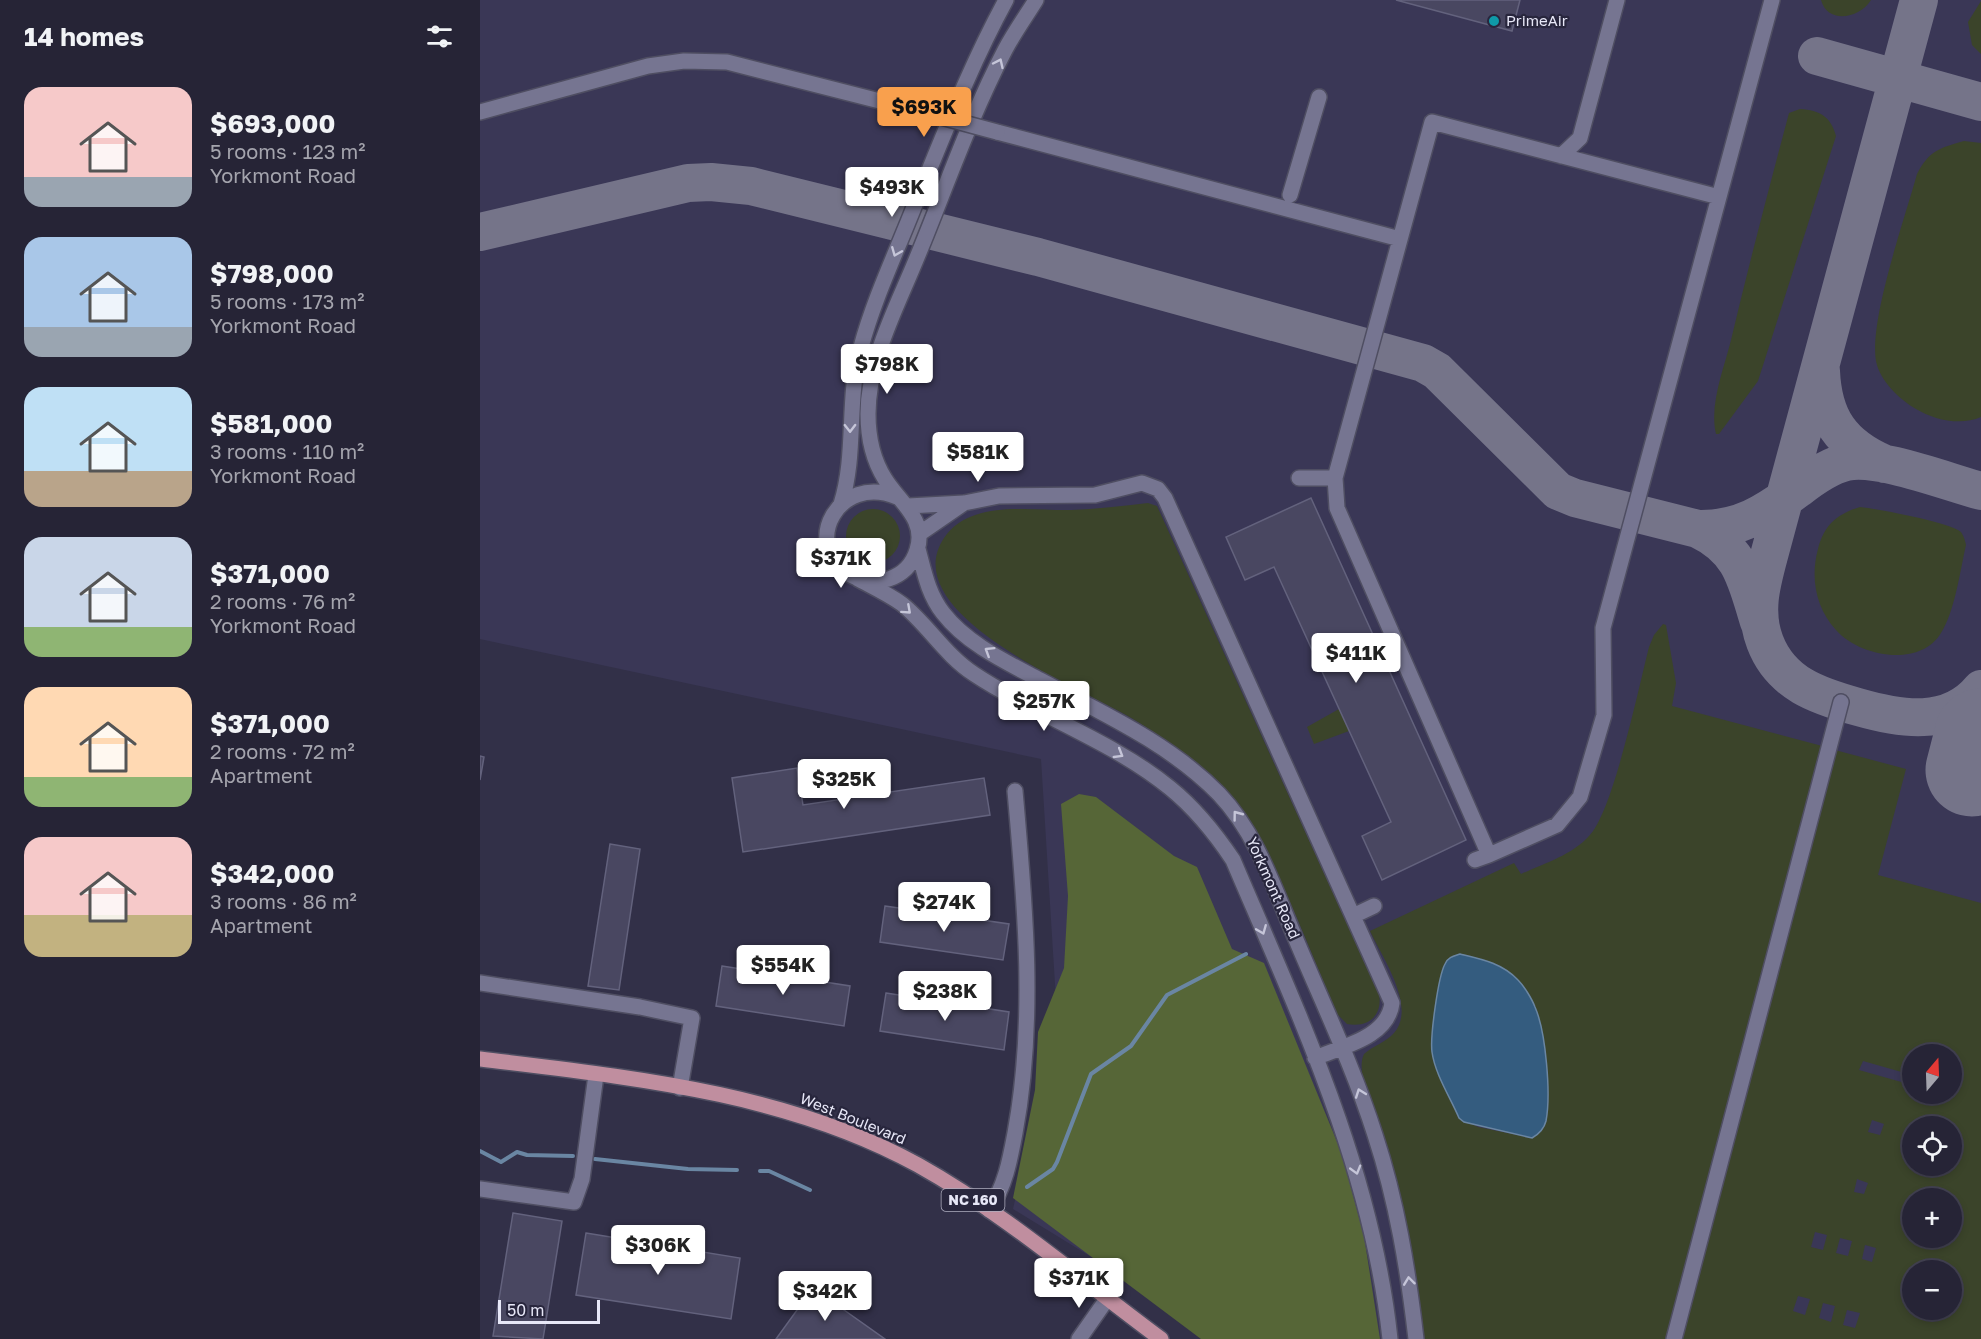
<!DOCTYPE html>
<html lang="en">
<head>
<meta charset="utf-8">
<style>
	:root { --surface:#262436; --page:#2e2c3e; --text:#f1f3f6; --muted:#a4a4ad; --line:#424151; --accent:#f9a04d }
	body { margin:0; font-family:"Golos Text",sans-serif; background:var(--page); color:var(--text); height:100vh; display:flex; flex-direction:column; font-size:22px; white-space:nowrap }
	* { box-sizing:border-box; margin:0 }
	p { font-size:20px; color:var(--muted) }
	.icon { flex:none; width:33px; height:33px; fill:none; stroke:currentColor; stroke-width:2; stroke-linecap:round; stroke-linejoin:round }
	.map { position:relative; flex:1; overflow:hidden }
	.drawer { display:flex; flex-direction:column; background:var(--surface); width:480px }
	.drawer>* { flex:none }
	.needle { width:39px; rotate:19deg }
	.tools { position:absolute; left:1422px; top:1044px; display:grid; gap:12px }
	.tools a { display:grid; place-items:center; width:60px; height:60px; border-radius:50%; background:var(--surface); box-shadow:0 3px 9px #0003,0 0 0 2px var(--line); font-size:30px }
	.scale { position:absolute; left:18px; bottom:15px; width:102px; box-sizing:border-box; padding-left:6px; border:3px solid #e7e7f7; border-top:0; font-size:16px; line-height:21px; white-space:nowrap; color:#e7e7f7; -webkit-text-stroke:4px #28263d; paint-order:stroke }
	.price { position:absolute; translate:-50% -51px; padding:0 14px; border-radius:6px; background:#fff; color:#222; font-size:20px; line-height:39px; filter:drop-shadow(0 2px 3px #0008) }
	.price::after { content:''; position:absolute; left:50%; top:36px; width:18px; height:14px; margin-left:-9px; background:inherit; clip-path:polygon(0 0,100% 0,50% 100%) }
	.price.current { background:var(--accent); color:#111 }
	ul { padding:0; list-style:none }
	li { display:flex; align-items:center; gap:18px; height:150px; padding:0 24px }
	li span { display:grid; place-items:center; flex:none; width:168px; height:120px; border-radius:18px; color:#555 }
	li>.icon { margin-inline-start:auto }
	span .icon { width:72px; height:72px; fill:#fffc; stroke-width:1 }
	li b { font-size:26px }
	h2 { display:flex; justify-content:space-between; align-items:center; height:72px; padding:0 24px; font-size:26px }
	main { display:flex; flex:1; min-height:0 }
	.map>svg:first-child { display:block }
	.built { fill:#3a3756; fill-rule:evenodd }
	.green { fill:#3b442a; fill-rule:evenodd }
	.forest { fill:#566637 }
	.water { fill:#345c7f; stroke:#6a86a3; stroke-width:1.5 }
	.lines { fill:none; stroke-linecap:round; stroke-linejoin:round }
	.stream { stroke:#6a86a3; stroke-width:4 }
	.taxiway { stroke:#757489; stroke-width:38 }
	.runway { stroke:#757489; stroke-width:93 }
	.building { fill:#494761; stroke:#63627d; stroke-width:1.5 }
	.minor-casing { stroke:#4f4e62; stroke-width:18 }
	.major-casing { stroke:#4f4e62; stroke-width:18 }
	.minor { stroke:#767591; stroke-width:15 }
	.major { stroke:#c08e9f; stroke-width:15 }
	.minor-bridge-casing { stroke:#4f4e62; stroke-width:18; stroke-linecap:butt }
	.minor-bridge { stroke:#767591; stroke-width:15 }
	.oneway { stroke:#c5c5d8 }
	.culture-dot { fill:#0f9aa8; stroke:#28263d; stroke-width:2 }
	.labels { text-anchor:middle; stroke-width:4.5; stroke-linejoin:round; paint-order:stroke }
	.shield { fill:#28263d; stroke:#aeadbf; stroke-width:1.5 }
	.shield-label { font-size:14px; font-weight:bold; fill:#e7e7f7 }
	.poi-label { font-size:15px; fill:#e7e7f7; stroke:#28263d; text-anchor:start }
	.street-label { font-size:15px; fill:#e7e7f7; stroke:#28263d }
</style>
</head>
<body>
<main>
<section class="drawer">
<h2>14 homes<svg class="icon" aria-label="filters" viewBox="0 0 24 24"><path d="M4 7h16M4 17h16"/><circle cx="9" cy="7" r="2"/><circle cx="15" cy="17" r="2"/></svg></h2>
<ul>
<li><span style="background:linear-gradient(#f6c9c9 75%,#9aa5b1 0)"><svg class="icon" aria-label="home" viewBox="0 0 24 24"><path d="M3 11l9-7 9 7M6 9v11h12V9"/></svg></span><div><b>$693,000</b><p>5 rooms · 123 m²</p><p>Yorkmont Road</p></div></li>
<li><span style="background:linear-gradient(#a9c7e8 75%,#9aa5b1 0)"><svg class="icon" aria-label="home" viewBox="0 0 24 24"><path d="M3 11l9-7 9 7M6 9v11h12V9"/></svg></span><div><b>$798,000</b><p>5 rooms · 173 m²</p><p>Yorkmont Road</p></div></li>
<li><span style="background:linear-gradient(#bfe0f5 70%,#b9a48a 0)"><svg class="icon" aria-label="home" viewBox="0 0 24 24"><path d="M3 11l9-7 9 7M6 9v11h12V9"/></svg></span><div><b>$581,000</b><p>3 rooms · 110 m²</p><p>Yorkmont Road</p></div></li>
<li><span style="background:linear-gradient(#c9d6e8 75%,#8fb573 0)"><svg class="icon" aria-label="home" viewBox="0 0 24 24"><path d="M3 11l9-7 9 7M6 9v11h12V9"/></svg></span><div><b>$371,000</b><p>2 rooms · 76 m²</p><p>Yorkmont Road</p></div></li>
<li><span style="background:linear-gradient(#ffd9b3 75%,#8fb573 0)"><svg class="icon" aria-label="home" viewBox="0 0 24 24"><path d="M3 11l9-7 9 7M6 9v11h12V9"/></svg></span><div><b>$371,000</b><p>2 rooms · 72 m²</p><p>Apartment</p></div></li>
<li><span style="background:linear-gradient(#f6c9c9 65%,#c2b280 0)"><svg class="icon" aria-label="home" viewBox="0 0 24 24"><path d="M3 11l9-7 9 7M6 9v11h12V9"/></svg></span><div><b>$342,000</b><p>3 rooms · 86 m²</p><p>Apartment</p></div></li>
</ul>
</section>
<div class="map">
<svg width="1501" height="1339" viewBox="0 0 1501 1339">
	<rect width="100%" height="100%" fill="#323048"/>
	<!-- built -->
	<path class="built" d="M0 0H1501V1339H745L533 1209 577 1016 561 759 0 639ZM1432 1054H1472V1094H1432ZM1432 1126H1472V1166H1432ZM1432 1198H1472V1238H1432ZM1432 1270H1472V1310H1432Z"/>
	<!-- green -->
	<path class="green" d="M1341 0H1391C1380 18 1348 25 1341 0Z
		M1501 1V54L1492 45 1488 22Z
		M1320 109C1340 110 1351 117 1356 136L1278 381 1239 434H1236C1229 404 1244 369 1251 340 1269 264 1289 188 1309 113Z
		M1484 141 1501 143V417C1481 426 1454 420 1436 409 1419 399 1400 381 1396 361 1389 320 1425 218 1437 174 1449 151 1459 148 1484 141Z
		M668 503 677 506 899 994C903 1016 888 1028 867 1024L857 1014C824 937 796 854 742 789 718 760 684 738 653 719 607 691 413 615 464 538 490 499 551 511 591 510 616 509 643 506 668 503Z
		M1380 507C1398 509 1469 522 1481 532 1484 536 1485 541 1486 545 1480 571 1475 611 1461 633 1440 668 1380 657 1356 630 1336 608 1330 578 1338 549 1344 525 1357 514 1380 507Z
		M366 536a27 27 0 1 1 54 0a27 27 0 1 1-54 0Z
		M1183 624 1186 625 1196 683 1192 706 1346 747 1191 1339H944C936 1270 926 1203 904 1136 898 1115 874 1074 884 1054 893 1046 906 1042 914 1033 937 1007 902 957 890 931L1034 863 1041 874C1063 864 1092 855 1109 836 1133 812 1159 686 1169 647L1174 635ZM1055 1006C1060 1028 1075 1106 1064 1124 1061 1129 1056 1134 1052 1138L998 1127 979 1118 952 1050Z
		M859 709 869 731 834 744 827 727Z
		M1355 750 1426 769 1398 875 1501 903V1339H1199ZM1432 1054H1472V1094H1432V1085L1379 1070 1383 1061 1432 1075ZM1392 1120 1404 1124 1400 1135 1388 1132ZM1432 1126H1472V1166H1432ZM1377 1179 1388 1183 1384 1194 1374 1192ZM1432 1198H1472V1238H1432ZM1335 1232 1347 1235 1343 1250 1331 1247ZM1360 1238 1372 1241 1368 1256 1356 1253ZM1385 1245 1396 1248 1392 1262 1382 1259ZM1432 1270H1472V1310H1432ZM1318 1296 1330 1299 1325 1315 1313 1311ZM1343 1303 1355 1306 1351 1322 1339 1318ZM1367 1310 1380 1313 1375 1328 1363 1325Z"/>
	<!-- forest -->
	<path class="forest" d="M599 794 616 797 694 856 717 867 752 949 784 963 862 1154 884 1236 900 1339H721L533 1198 555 1090 558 1032 584 968 588 896 581 804Z"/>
	<!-- water -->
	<path class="water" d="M980 954C1001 959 1022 963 1038 980 1044 986 1052 999 1055 1007 1066 1032 1071 1094 1066 1121 1064 1129 1059 1134 1052 1138L984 1122 979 1118C970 1097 955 1074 952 1052 950 1037 958 977 965 964 968 957 974 956 980 954Z"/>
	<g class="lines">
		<!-- stream -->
		<path class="stream" d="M0 1151 21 1162 37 1152 47 1155 93 1156
			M115 1159 208 1169 257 1170
			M280 1171H289L330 1190
			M547 1187 573 1169 577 1162 611 1074 651 1046 687 995 766 954"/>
		<!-- taxiway -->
		<path class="taxiway" d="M1439 0 1290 552C1282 582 1273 611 1285 642 1301 684 1338 696 1378 707 1420 719 1469 728 1501 689
			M1337 56 1501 102
			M0 232 208 183 231 182 271 186 558 257 943 363 957 371 1078 491 1095 498 1218 529C1262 550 1266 580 1279 622
			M1341 371C1343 418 1361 445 1405 464
			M1218 529C1260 530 1285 513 1318 489 1332 478 1349 466 1366 462 1399 455 1467 482 1501 491"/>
		<!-- runway -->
		<path class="runway" d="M1492 770 1501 735"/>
	</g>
	<!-- building -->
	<path class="building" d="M916 0H1040L1032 31Z
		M831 498 986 840 902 880 882 836 911 822 794 567 765 580 746 537Z
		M0 756 4 757 0 780Z
		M317 768 323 805 504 778 510 815 263 852 252 778Z
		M130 844 160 849 139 990 108 986Z
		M405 906 529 924 523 960 400 942Z
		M242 966 370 986 364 1026 236 1006Z
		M406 993 529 1012 524 1050 400 1031Z
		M33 1213 82 1221 63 1339 13 1336Z
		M106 1233 260 1258 251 1319 96 1295Z
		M333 1288 405 1339H296Z"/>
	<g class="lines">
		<defs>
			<path id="minor" d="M0 112 168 66 204 61 247 62 439 111
				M517 132 920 239
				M1081 156 1100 138 1137 0
				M810 195 839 97
				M819 478H855
				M417 497C358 473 322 544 367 573 393 590 428 580 437 550 447 519 419 502 405 479 393 460 388 437 388 414 388 359 418 305 438 255 466 187 491 115 525 50 534 33 546 16 556 0
				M361 504C377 453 366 399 381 347 394 299 416 253 434 207 463 137 490 66 526 0
				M428 506 484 503 519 496 615 495 662 483 678 489 685 498 912 1003C908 1037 864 1046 835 1058
				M439 534 484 503
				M438 549C444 571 448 594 463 613 487 644 526 662 560 680 622 713 689 743 739 794 778 835 795 891 817 942 844 1006 874 1069 895 1135 917 1202 928 1270 936 1339
				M378 579C393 587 408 594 422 604 448 625 465 655 494 674 557 716 631 740 690 788 716 809 735 833 753 860 819 1015 892 1169 910 1339
				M1009 855 1077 825 1100 797 1124 715 1123 628 1292 0
				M995 860 1009 855 857 508 855 478 952 122 1239 197
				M873 916 894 906
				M0 983 160 1007 212 1018 200 1088
				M0 1189 94 1202 102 1179 116 1075
				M509 1210C525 1187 530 1160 535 1133 556 1021 545 903 535 791
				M599 1339 627 1299
				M1194 1339 1361 702"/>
			<path id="major" d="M0 1059C147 1077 306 1092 438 1165 524 1213 601 1280 681 1339"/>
		</defs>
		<!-- minor casing -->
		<use href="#minor" class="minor-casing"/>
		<!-- major casing -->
		<use href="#major" class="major-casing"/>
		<!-- minor -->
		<use href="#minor" class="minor"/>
		<!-- major -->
		<use href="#major" class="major"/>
		<defs>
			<path id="minor-bridge" d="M439 111 517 132"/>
		</defs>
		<!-- minor-bridge casing -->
		<use href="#minor-bridge" class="minor-bridge-casing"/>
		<!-- minor-bridge -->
		<use href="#minor-bridge" class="minor-bridge"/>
	</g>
	<!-- one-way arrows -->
	<defs><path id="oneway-chevron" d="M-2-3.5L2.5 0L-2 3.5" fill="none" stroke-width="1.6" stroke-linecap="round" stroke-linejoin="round" transform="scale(1.5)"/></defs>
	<g class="oneway">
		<use href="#oneway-chevron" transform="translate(519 63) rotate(-65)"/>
		<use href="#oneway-chevron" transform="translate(416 252) rotate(112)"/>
		<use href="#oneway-chevron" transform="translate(370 428) rotate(89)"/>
		<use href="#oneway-chevron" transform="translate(427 610) rotate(42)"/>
		<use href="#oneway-chevron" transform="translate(509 651) rotate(-148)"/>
		<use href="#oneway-chevron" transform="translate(639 754) rotate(31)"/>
		<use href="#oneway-chevron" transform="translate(757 815) rotate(-127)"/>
		<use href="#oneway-chevron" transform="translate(782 930) rotate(68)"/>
		<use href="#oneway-chevron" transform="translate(880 1093) rotate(-110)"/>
		<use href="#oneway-chevron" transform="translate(876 1170) rotate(74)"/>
		<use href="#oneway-chevron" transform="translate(929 1281) rotate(-97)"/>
	</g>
	<!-- markers -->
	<circle class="culture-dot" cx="1014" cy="21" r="6"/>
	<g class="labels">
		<!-- shield labels -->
		<rect class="shield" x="461.5" y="1189" width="63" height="22" rx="4.5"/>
		<g class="shield-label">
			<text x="493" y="1205">NC 160</text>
		</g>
		<!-- poi labels -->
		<g class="poi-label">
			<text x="1026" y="26">PrimeAir</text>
		</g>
		<!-- street labels -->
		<g class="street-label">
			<text transform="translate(793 888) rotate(66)" y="5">Yorkmont Road</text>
			<text transform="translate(373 1119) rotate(22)" y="5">West Boulevard</text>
		</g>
	</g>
</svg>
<div class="tools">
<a><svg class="needle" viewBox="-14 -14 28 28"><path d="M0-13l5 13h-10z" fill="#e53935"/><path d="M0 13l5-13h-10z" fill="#a4a4ad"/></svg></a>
<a><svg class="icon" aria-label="locate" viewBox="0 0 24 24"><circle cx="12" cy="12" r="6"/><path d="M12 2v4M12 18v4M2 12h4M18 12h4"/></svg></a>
<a>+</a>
<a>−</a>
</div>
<div class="scale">50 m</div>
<b class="price current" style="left:444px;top:138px">$693K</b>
<b class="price" style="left:412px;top:218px">$493K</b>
<b class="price" style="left:407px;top:395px">$798K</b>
<b class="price" style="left:498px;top:483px">$581K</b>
<b class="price" style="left:361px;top:589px">$371K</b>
<b class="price" style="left:876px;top:684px">$411K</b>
<b class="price" style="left:564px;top:732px">$257K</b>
<b class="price" style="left:364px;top:810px">$325K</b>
<b class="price" style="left:464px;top:933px">$274K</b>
<b class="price" style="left:303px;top:996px">$554K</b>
<b class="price" style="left:465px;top:1022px">$238K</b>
<b class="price" style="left:178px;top:1276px">$306K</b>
<b class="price" style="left:599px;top:1309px">$371K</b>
<b class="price" style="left:345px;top:1322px">$342K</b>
</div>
</main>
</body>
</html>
